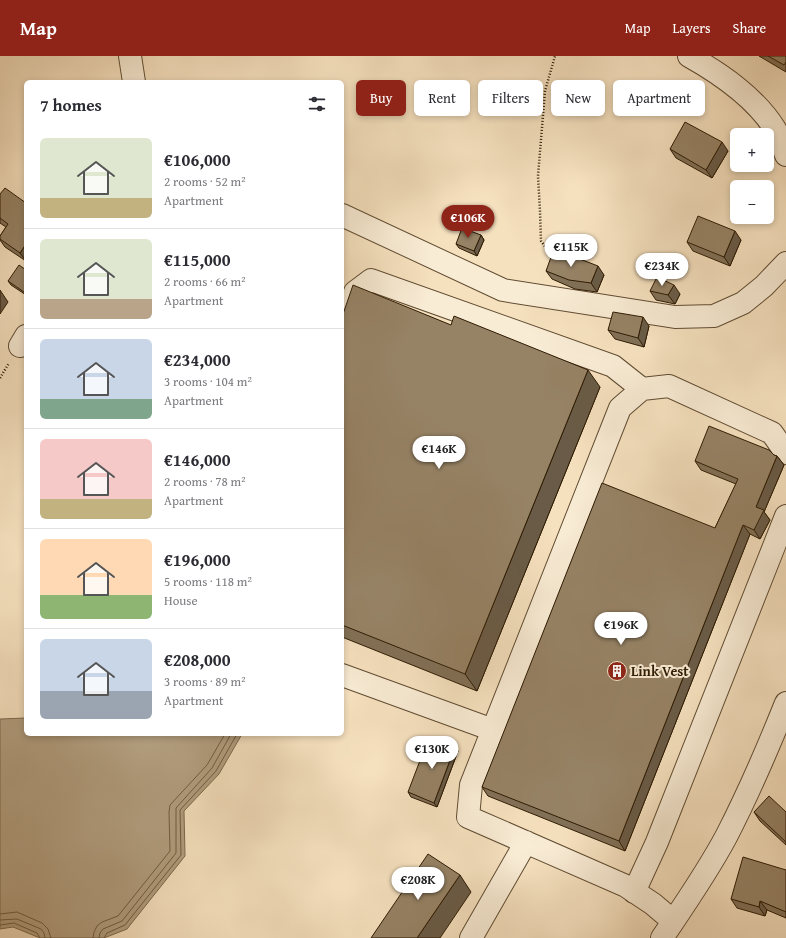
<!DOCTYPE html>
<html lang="en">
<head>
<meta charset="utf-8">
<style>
	:root { --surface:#fff; --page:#f2f2f3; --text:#2b2b33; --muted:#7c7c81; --line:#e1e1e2; --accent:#8f2418 }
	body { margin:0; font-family:"Gentium Book Plus",serif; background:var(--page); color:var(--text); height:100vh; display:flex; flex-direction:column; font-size:15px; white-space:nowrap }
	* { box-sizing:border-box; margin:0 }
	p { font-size:13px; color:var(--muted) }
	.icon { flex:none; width:22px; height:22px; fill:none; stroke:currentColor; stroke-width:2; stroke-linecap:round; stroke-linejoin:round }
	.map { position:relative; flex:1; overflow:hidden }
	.details { position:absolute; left:24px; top:24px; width:320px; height:656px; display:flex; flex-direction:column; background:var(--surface); border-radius:6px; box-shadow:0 2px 6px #0003 }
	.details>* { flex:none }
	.banner { position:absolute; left:356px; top:24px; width:370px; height:36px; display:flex; gap:8px }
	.fabs { position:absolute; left:730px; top:72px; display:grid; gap:8px }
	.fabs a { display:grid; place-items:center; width:44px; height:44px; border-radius:6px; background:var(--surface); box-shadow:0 2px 6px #0003; font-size:20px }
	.price { position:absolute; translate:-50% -34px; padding:0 9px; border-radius:14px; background:#fff; color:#222; font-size:13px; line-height:26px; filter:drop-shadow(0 1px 2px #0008) }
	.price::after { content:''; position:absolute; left:50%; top:24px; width:12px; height:9px; margin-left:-6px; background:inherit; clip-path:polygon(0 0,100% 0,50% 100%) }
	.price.current { background:var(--accent); color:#fff }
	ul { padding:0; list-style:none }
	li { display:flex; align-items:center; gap:12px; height:100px; padding:0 16px }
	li+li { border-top:1px solid var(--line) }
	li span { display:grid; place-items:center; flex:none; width:112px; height:80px; border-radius:6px; color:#555 }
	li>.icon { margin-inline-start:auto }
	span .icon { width:48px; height:48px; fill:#fffc; stroke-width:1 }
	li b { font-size:17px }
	h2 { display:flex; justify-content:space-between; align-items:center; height:48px; padding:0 16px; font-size:17px }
	.chip { padding:0 14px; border-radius:6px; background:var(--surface); box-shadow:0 2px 6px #0003; font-size:14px; line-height:36px }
	.chip.current { background:var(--accent); color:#fff }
	header { display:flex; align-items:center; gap:24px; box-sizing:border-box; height:56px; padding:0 20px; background:var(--accent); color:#fff }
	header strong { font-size:19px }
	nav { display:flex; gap:22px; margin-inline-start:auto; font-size:14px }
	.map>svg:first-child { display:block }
	.water { fill:#b29e7f; stroke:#7d6a4d }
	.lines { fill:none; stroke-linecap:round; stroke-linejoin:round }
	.shore { stroke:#705c41; stroke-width:1 }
	.minor-casing { stroke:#604c32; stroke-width:24 }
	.path { stroke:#2e1b03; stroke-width:2.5; stroke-dasharray:1 2; stroke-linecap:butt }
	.minor { stroke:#f9ecd5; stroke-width:22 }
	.wall { fill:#817057; stroke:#2e1b03 }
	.shaded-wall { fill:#695b47; stroke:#2e1b03 }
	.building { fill:#968265; stroke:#2e1b03 }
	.labels { text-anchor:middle; stroke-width:4; stroke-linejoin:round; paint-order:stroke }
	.poi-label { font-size:14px; font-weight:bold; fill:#2e1b03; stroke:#f9ecd5; text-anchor:start }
</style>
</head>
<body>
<header>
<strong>Map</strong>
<nav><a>Map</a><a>Layers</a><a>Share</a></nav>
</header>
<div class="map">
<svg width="786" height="882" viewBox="0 0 786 882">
	<rect width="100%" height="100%" fill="#f6e1bf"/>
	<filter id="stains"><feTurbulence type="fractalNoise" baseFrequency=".005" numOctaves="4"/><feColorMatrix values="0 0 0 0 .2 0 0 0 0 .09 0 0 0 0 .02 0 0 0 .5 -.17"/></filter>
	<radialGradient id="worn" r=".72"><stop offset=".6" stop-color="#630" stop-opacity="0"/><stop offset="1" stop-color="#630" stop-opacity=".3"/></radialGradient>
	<!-- water -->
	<path class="water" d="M26 662V678H242L219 718 184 755 185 800 127 873 104 882H40L13 871 0 873V663Z"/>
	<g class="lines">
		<!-- shore -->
		<path class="shore" d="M0 858 17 856 42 867 48 873 51 882
			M0 864 17 863 41 873 44 877 45 882
			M0 869 14 867 37 877 40 882
			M93 882 94 876 97 870 102 866 118 860 170 795 169 756 170 749 207 709 225 678
			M99 882 100 877 103 873 122 865 176 797V752L212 712 231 678
			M104 882 107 877 125 869 181 799 180 754 216 715 237 678"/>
		<defs>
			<path id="minor" d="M130 0 134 26
				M689 0C721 18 755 41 775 73 780 81 783 91 786 99
				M342 159 503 234 675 261 714 260 743 247 764 230 786 207
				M342 274 355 236 371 224 613 310 642 333
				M20 290 26 280
				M342 619 493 674
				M634 836 657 786 786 460
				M673 865 653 848 626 830 468 761 471 729 620 352 642 333 669 330 772 377 786 397
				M471 882 526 786
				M662 882C685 848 708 815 727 779 749 736 768 692 786 647"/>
		</defs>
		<!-- minor casing -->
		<use href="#minor" class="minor-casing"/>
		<!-- path -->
		<path class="path" d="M552 200 541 185 540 155 538 120 545 35 555 0
			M0 322 9 307"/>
		<!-- minor -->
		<use href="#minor" class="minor"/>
	</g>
	<!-- wall -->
	<path class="wall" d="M759 0H786V16Z
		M670 93 728 95 712 122 676 102Z
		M0 138 26 147V205L5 191 0 184V180L6 171 0 167Z
		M481 179 484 184 477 200 459 192 456 188Z
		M741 184 730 210 693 195 687 186Z
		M26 214V239L11 229 8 225Z
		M546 215 604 219 597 236 575 233 552 223Z
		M650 235 680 238 675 248 656 244Z
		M342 261 600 331 477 635 342 581Z
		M649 270 644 291 615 283 608 274Z
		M774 399 777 400 784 409 764 456 770 464 760 483 750 478 625 795 488 740 482 731 715 472 736 428 701 414 695 405Z
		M455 691 458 695 437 751 411 741 408 736Z
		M754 756H786V789L760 765Z
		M786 814V862L767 854 765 860 737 852 731 843Z"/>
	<!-- shaded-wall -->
	<path class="shaded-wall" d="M722 86 728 95 712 122 706 114Z
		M735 175 741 184 730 210 724 201Z
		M481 179 484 184 477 200 474 195Z
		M26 188V205L20 197Z
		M598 210 604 219 597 236 591 227Z
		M674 229 680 238 675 248 668 239Z
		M0 234 8 246 0 258Z
		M643 261 649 270 644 291 638 282Z
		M588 314 600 331 477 635 465 618Z
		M777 400 784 409 764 456 770 464 760 483 754 474 756 451Z
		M743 469 750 478 625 795 619 785Z
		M455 691 458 695 437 751 434 747Z
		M460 819 471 836 440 882H417Z
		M760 845 767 854 765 860 759 851Z"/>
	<!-- building -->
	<path class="building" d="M768 0H786V6L784 9Z
		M685 66 722 86 706 114 670 93Z
		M5 132 26 147V188L20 197 0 183V180L8 168 0 162V138Z
		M698 160 735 175 724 201 687 186Z
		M462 172 481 179 474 195 456 188Z
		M554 193 598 210 591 227 569 224 546 215Z
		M19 209 26 214V234L24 236 8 225Z
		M657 221 674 229 668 239 650 235Z
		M353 229 451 269 454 260 588 314 465 618 342 569V261Z
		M613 256 643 261 638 282 608 274Z
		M709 370 769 394 774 399 777 400 756 451 764 454 754 474 743 469 619 785 482 731 602 427 715 472 738 423 695 405Z
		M429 681 455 691 434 747 408 736Z
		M769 740 786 756V786L754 756Z
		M428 798 460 819 417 882H371Z
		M743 801 786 814V856L760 845 759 851 731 843Z"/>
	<!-- icons -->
	<defs>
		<symbol id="building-disc" viewBox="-11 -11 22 22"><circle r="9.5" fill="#8f2418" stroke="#f9ecd5"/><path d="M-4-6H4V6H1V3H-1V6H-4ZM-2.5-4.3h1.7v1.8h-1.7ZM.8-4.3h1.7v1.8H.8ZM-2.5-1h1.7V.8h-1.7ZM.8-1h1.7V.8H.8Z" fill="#fff"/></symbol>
	</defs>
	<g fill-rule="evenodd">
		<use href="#building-disc" x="606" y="604" width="22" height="22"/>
	</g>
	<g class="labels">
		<!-- poi labels -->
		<g class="poi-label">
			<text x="631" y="620">Link Vest</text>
		</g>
	</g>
	<rect width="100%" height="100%" filter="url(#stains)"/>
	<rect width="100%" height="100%" fill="url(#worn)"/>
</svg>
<div class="fabs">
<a>+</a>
<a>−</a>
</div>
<b class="price current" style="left:468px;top:183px">€106K</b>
<b class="price" style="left:571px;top:212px">€115K</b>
<b class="price" style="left:662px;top:231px">€234K</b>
<b class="price" style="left:439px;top:414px">€146K</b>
<b class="price" style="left:621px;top:590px">€196K</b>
<b class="price" style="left:432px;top:714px">€130K</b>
<b class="price" style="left:418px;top:845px">€208K</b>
<div class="banner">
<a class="chip current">Buy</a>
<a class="chip">Rent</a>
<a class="chip">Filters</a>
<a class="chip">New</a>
<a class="chip">Apartment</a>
</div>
<section class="details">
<h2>7 homes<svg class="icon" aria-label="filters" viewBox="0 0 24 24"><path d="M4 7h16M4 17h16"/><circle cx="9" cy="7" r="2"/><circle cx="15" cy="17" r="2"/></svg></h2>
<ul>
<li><span style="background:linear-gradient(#dfe7d0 75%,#c2b280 0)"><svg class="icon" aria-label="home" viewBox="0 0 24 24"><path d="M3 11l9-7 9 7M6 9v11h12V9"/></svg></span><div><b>€106,000</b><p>2 rooms · 52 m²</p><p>Apartment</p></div></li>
<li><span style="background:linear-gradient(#dfe7d0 75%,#b9a48a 0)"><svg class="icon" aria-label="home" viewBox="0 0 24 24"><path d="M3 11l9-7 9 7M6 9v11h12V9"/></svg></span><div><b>€115,000</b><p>2 rooms · 66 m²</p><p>Apartment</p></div></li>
<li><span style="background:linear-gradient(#c9d6e8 75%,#7fa58c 0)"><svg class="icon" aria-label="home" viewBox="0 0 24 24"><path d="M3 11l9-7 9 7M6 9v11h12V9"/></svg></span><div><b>€234,000</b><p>3 rooms · 104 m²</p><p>Apartment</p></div></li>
<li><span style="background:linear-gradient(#f6c9c9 75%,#c2b280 0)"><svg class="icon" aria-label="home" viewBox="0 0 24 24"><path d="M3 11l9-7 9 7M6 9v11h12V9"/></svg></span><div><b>€146,000</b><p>2 rooms · 78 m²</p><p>Apartment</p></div></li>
<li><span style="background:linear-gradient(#ffd9b3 70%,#8fb573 0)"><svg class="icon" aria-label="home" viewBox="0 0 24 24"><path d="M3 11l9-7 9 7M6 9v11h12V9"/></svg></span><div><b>€196,000</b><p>5 rooms · 118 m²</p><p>House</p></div></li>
<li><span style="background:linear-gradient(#c9d6e8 65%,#9aa5b1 0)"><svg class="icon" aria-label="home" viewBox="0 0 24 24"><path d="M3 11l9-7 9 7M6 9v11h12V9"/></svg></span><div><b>€208,000</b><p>3 rooms · 89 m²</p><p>Apartment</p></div></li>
</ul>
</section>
</div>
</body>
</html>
